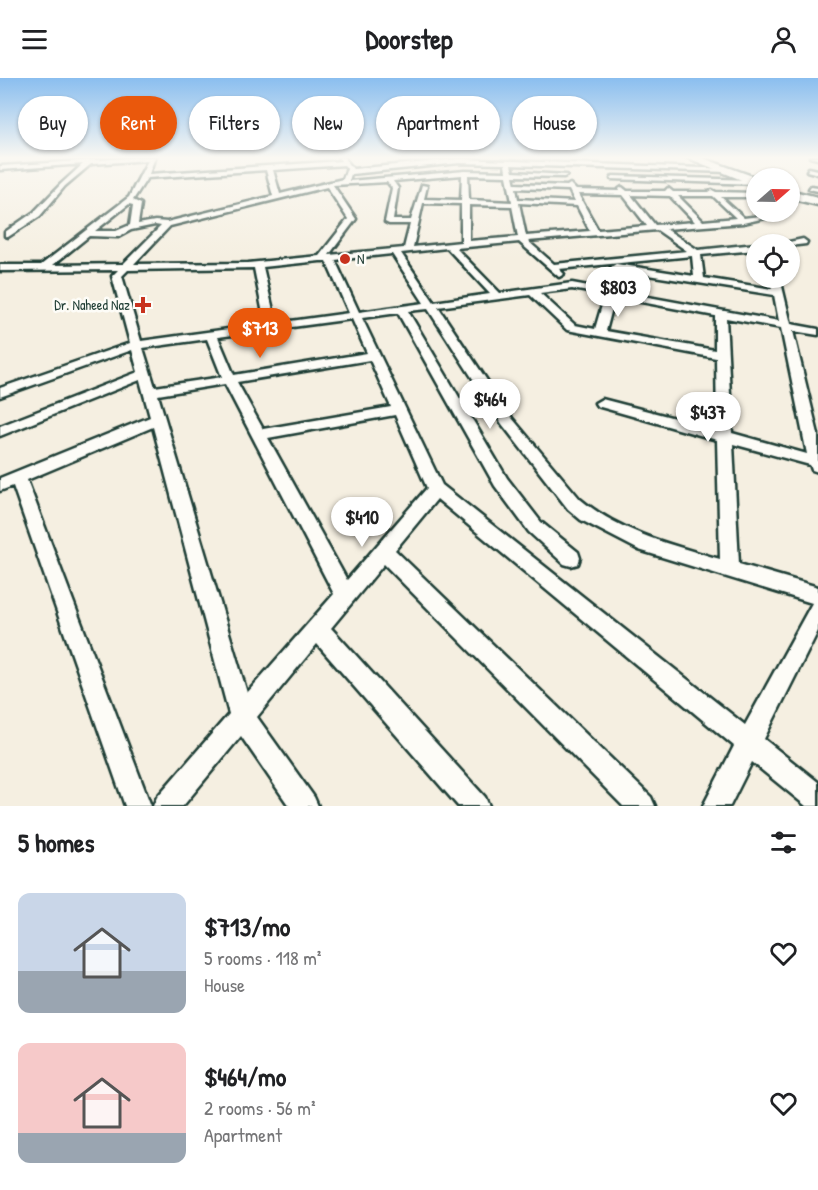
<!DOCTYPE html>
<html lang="en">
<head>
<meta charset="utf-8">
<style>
	:root { --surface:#fff; --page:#f2f2f2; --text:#202124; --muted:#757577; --accent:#ea580c }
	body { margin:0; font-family:"Patrick Hand",sans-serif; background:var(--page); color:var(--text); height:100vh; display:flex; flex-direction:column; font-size:22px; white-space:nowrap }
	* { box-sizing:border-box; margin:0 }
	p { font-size:20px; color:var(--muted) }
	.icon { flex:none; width:33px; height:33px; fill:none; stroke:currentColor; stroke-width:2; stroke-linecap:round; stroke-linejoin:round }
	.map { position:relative; height:728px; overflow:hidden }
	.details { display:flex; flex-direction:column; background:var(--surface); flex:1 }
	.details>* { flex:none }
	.guide { position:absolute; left:18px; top:18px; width:783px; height:54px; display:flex; gap:12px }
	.needle { width:39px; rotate:70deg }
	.fabs { position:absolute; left:746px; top:90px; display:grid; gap:12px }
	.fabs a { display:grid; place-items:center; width:54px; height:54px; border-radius:50%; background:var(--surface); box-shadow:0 2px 4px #0004; font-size:30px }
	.price { position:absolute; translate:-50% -51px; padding:0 14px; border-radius:21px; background:#fff; color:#222; font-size:20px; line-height:39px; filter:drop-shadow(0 2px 3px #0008) }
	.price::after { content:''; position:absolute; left:50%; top:36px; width:18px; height:14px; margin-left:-9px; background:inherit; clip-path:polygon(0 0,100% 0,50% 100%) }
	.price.active { background:var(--accent); color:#fff }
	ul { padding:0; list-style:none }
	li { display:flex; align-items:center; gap:18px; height:150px; padding:0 18px }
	li span { display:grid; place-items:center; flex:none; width:168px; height:120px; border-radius:12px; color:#555 }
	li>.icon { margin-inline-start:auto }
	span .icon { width:72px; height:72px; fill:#fffc; stroke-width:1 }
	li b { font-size:26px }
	h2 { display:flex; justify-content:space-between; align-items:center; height:72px; padding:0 18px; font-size:26px }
	.pill { padding:0 21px; border-radius:27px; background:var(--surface); box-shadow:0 2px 4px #0004; font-size:21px; line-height:54px }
	.pill.active { background:var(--accent); color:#fff }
	header { display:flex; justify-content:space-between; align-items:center; height:78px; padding:0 18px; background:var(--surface); font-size:27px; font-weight:800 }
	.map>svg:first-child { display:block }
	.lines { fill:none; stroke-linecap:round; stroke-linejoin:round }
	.street-casing { stroke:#1f3d34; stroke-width:5 }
	.highway-casing { stroke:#1f3d34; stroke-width:5 }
	.street { fill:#fdfcf7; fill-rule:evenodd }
	.highway { fill:#fdfcf7; fill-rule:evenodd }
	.poi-dot { fill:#c8321e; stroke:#fdfcf7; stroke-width:2 }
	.labels { text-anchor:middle; stroke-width:5; stroke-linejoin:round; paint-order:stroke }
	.far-poi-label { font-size:14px; fill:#1f3d34; stroke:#fdfcf7; text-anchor:start }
</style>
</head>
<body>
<header><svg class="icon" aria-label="menu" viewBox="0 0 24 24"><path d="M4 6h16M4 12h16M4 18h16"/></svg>Doorstep<svg class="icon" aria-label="person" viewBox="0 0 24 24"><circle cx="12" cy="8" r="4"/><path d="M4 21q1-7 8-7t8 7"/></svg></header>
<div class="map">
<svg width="818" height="728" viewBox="0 0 818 728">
	<rect width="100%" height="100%" fill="#f5efe1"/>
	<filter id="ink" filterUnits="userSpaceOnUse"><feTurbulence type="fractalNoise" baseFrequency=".0167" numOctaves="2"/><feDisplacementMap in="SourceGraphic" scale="12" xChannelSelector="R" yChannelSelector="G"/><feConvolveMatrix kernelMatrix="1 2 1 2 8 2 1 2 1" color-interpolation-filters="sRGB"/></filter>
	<g filter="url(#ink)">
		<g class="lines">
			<defs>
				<path id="street" d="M145 79H155L149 96 341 83 338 79H344L353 91 459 81 731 91 729 94 511 87 513 94 567 97 564 99 513 98 515 106 567 108 570 106 576 112 620 113 619 111 622 109 627 113H665L668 110 673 114H709L712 112 716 114 756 115V119H721L744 140 760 138 757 134H765L770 139 743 145 666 151 698 172 756 166H757L756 172 701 177 704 200 772 211 770 200H780L791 246 818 251V257L793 253 818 356V394L812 392 810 387 733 366 739 486 818 509V553L764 661 818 704V728H806L752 684 730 728H703L734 668 437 421 395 472 651 719 655 728H623L384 486 331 550 485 719 489 728H458L317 566 257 639 314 719 318 728H289L241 658 183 728H153L157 719 229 636 153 349 27 402 151 728H125L13 408 0 413V400L150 339 140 302 0 358V348L138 294 132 272 0 319V310L130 265 112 198 118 192 0 193V187H41L129 119 148 82 91 86 65 108 40 138 8 159 5 158V154L34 134 61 106 83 86 0 92V88ZM459 85 505 86 506 94 465 93 349 103 351 96ZM344 87 347 90 343 101 280 116 273 92ZM266 92 273 118 167 144 155 143 138 146 141 126 133 122 147 100ZM462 97 461 122 424 121 427 108 422 107 411 142H393L398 110 393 103ZM468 97 507 98 512 124 469 122ZM387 104 392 110 385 144 389 146H410L404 170 329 177 356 141 333 107ZM327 109 348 141 319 178 248 185 134 186 170 148ZM516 110 569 112 575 124 518 121ZM578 116 623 117 647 148 598 152ZM631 117 670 118 695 144 655 147ZM678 118H713L736 140 703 143ZM423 125 461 126V164L413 169ZM519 125 577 128 590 153 526 158ZM129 126 133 127 130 147 116 153H95ZM469 127 512 128 518 159 469 163ZM155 147 161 148 123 186 53 187 89 158 118 159 131 152ZM657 152 687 173 554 186 528 163ZM519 164 559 199 564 196 559 191 692 178 694 198 616 186 611 189 616 192 774 217 779 243 572 205 500 215 456 170ZM447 170 490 216 434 224 401 175ZM392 176 424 225 359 234 335 182ZM320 183H326L349 235 276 245 263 189ZM254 190 265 246 141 263 122 198 128 192ZM572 211 605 217 595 251 575 247 540 215ZM530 217 567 252 716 280 717 351 602 321 595 325 597 328 717 362 720 481C671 467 620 454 580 421L512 340 438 229ZM615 219 715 238V272L606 253ZM428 231 502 346 568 431 581 442 639 472 812 525 745 647 442 407 362 240 398 235 495 408 529 454 564 486 571 488 578 486 580 480 578 474 541 444 507 400 408 233ZM726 240 781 250 807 376 732 355ZM352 241 367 275 234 297 218 259ZM207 261 222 299 155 309 143 270ZM370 282 391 329 263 351 237 304ZM225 306 334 516 247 615 158 317ZM395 337 427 410 347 502 268 360Z
					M810 79H818V81Z
					M809 90 818 92V96L807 93Z
					M613 98 755 102 756 106 611 101Z
					M811 108 818 109V113L809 111Z
					M803 161 807 164 806 166 789 168 780 166Z"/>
				<path id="highway" d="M686 79H700L758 100H756V108Z
					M789 112 818 119V127L789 120Z"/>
			</defs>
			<!-- street casing -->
			<use href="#street" class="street-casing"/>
			<!-- highway casing -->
			<use href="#highway" class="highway-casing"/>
			<!-- street -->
			<use href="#street" class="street"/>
			<!-- highway -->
			<use href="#highway" class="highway"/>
		</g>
	</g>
	<!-- sky -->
	<linearGradient id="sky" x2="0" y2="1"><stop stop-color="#8abeef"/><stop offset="0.44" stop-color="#faf8f2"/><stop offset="1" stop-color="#faf8f2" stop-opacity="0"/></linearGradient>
	<rect width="818" height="181" fill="url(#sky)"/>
	<!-- markers -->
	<g class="poi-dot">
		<circle cx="345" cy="181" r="6"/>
		<path d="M140 218h6v6h6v6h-6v6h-6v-6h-6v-6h6z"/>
	</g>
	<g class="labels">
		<!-- far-poi labels -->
		<g class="far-poi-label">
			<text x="357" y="186">N</text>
			<text x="130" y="232" text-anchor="end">Dr. Naheed Naz</text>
		</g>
	</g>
</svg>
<div class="fabs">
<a><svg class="needle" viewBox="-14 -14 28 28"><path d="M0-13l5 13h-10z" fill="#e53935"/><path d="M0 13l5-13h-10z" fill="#757577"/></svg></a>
<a><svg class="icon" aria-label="locate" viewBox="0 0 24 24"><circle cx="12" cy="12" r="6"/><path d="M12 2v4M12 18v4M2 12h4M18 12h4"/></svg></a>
</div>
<b class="price" style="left:618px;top:240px">$803</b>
<b class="price active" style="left:260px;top:281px">$713</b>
<b class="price" style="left:490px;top:352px">$464</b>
<b class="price" style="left:708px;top:365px">$437</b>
<b class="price" style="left:362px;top:470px">$410</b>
<div class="guide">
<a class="pill">Buy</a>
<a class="pill active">Rent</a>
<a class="pill">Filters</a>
<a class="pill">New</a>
<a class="pill">Apartment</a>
<a class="pill">House</a>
</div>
</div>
<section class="details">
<h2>5 homes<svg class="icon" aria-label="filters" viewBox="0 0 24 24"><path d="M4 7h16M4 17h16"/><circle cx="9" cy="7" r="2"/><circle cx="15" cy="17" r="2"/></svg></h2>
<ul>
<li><span style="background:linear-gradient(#c9d6e8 65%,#9aa5b1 0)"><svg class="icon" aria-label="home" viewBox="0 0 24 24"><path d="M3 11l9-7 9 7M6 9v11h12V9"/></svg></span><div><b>$713/mo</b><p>5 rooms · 118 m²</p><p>House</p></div><svg class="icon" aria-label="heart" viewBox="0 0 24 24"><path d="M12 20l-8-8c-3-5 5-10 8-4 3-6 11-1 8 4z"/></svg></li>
<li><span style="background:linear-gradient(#f6c9c9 75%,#9aa5b1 0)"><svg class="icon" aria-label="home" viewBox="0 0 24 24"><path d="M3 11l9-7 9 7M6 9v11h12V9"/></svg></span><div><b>$464/mo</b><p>2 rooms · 56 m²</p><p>Apartment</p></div><svg class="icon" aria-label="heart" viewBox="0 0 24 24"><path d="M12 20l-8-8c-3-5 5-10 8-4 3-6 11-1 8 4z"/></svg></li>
</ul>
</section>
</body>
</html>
